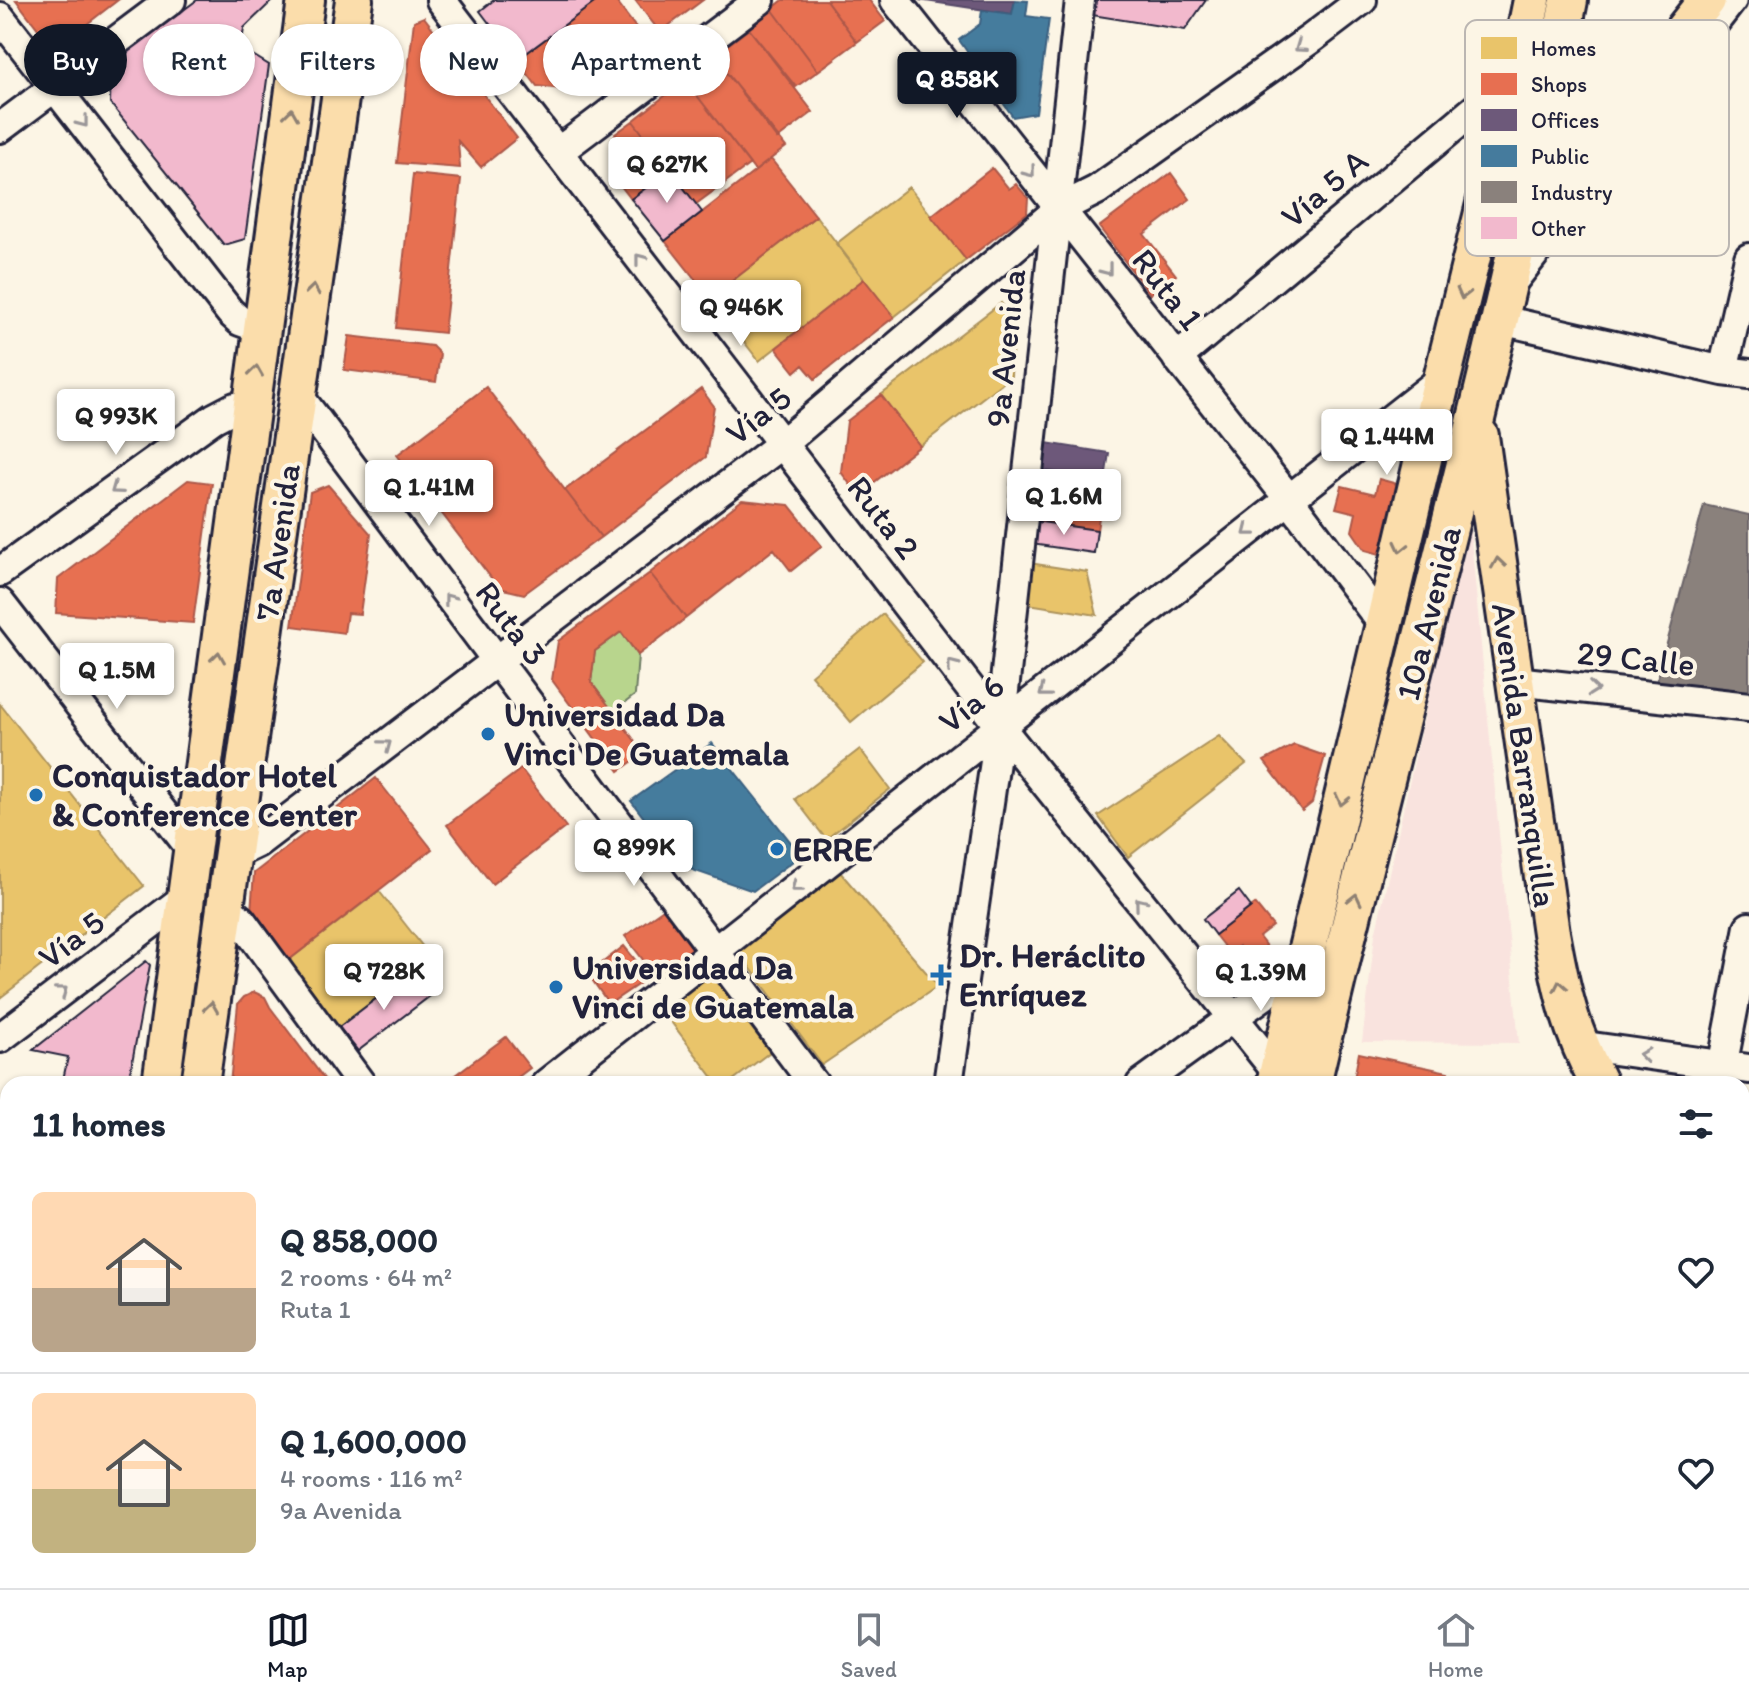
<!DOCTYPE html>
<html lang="en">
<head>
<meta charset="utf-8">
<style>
	:root { --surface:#fff; --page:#f6f6f7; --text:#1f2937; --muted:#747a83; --line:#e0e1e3; --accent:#111827 }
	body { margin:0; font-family:Itim,sans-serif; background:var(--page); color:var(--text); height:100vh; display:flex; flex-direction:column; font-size:30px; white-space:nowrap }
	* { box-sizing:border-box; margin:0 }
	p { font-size:26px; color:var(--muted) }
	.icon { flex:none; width:44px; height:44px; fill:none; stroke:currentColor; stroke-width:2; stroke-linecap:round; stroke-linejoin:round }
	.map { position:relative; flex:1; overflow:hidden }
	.drawer { position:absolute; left:0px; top:1076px; width:1750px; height:512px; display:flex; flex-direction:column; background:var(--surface); border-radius:24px 24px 0 0; box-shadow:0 2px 6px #0004 }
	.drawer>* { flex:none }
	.hud { position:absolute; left:24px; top:24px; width:800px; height:72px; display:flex; gap:16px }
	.price { position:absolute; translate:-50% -68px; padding:0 18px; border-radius:8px; background:#fff; color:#222; font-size:26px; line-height:52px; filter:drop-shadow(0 2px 4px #0008) }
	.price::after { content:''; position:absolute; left:50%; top:48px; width:24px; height:18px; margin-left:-12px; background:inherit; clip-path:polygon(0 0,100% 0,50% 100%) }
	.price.selected { background:var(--accent); color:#fff }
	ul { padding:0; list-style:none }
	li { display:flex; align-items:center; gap:24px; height:200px; padding:0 32px }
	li+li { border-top:2px solid var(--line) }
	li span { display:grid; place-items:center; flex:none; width:224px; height:160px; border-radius:12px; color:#555 }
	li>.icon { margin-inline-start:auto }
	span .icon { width:96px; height:96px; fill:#fffc; stroke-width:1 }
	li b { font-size:34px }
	h2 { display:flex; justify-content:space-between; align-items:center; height:96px; padding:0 32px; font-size:34px }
	.tag { padding:0 28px; border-radius:36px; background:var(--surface); box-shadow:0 2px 6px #0004; font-size:28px; line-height:72px }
	.tag.selected { background:var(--accent); color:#fff }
	.tabs { display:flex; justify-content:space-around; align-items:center; height:112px; border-top:2px solid var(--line); background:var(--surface); font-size:22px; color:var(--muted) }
	.tabs a { display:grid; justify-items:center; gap:4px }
	.tabs .selected { color:var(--accent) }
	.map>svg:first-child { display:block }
	.built { fill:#f9e3de }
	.green { fill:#b8d58d; stroke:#6d7c64; stroke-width:2 }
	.homes { fill:#e9c46a; stroke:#ad935c; stroke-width:2 }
	.shops { fill:#e76f51; stroke:#ac584a; stroke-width:2 }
	.offices { fill:#6d597a; stroke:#564867; stroke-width:2 }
	.public { fill:#457b9d; stroke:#3a6080; stroke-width:2 }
	.industry { fill:#8a817c; stroke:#6b6468; stroke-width:2 }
	.building { fill:#f2b9cd; stroke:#22223b; stroke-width:2 }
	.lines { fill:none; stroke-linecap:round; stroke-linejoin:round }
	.minor-casing { stroke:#22223b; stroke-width:34 }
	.major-casing { stroke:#22223b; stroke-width:42 }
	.minor { stroke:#fcf5e5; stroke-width:28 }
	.major { stroke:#fbddab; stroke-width:36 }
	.oneway { stroke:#9a9698 }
	.oneway2 { stroke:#8e8073 }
	.poi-dot { fill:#1f6fb2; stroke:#fcf5e5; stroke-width:3 }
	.labels { text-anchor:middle; stroke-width:8; stroke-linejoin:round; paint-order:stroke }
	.street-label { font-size:34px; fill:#22223b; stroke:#fcf5e5 }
	.poi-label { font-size:34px; font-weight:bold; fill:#22223b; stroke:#fcf5e5; text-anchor:start }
	.key { fill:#fcf5e5; stroke:#bbb6b2; stroke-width:2 }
	.key-label { font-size:22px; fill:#22223b }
</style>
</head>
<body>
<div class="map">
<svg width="1749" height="1588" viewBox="0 0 1749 1588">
	<rect width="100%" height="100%" fill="#fcf5e5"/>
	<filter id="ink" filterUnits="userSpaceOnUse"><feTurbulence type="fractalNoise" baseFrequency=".0125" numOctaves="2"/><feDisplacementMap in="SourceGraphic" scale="16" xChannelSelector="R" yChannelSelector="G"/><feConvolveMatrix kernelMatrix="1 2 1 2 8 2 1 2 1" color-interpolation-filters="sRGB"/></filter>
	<g filter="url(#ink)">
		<!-- built -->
		<path class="built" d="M1469 519 1519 1043 1362 1042 1375 935Z"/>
		<!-- green -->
		<path class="green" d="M621 632 638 655 635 695 613 712 591 682 595 651Z"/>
		<!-- homes -->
		<path class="homes" d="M909 187 966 260 894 317 836 244Z
			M816 216 864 279 759 361 710 298Z
			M1001 303 1014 319 1011 376 920 446 881 395Z
			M1029 563 1087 572 1097 615 1022 603Z
			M883 614 923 662 851 722 811 675Z
			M0 704 144 886 0 998Z
			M1219 736 1246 764 1128 857 1098 816Z
			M860 749 890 789 826 839 795 799Z
			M833 864 938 986 822 1065 732 943Z
			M379 891 431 957 339 1027 289 960Z
			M705 966 770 1052 728 1084H718L656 1002Z
			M355 1580H454L444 1588H345Z"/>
		<!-- shops -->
		<path class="shops" d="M16 0H118L69 38H45Z
			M598 0H615L649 45 586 92 537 86 517 60Z
			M635 0H703L660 32Z
			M783 0H826L857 42 818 71 772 9Z
			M826 0H869L885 21 857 42Z
			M772 9 818 71 796 87 749 29Z
			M424 17 517 138 481 167 458 141 460 168 397 163 414 21Z
			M749 29 813 112 777 139 713 56Z
			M713 56 786 147 755 171 685 80Z
			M685 80 750 164 696 204 633 121Z
			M633 121 670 170 631 199 611 173 615 134Z
			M771 159 816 216 710 298 665 241Z
			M992 168 1009 189 1016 184 1028 198 1027 213 966 260 931 216Z
			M1171 173 1190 199 1144 234 1176 275 1150 294 1099 227Z
			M413 174 461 179 444 333 396 328Z
			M864 279 894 317 815 379 803 365 795 372 776 348Z
			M349 336 432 346 440 354 436 382 344 370Z
			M486 387 601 537 524 594 499 588 397 455Z
			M701 389 714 406 706 457 601 537 565 490Z
			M881 395 920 446 858 495 841 472 847 421Z
			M1041 470 1105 479 1097 530 1034 521Z
			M1379 479 1408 487 1391 557 1365 550 1352 531 1356 513 1336 508 1342 486 1375 494Z
			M188 480 212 483 193 623 56 613 58 579Z
			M328 485 371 534 360 614 347 613 344 633 292 626 310 492Z
			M742 500 789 505 822 546 791 571 774 549 686 618 650 573Z
			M650 573 686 618 638 655 621 632 595 651 591 682 644 753 619 771 552 680 558 641Z
			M1294 745 1325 756 1312 803 1302 811 1264 761Z
			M521 769 566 827 492 884 447 825Z
			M376 778 432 849 289 960 251 911 254 873Z
			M1255 904 1273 926 1259 937 1269 950 1252 963 1239 946 1229 953 1215 935Z
			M669 905 705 950 660 982 625 936Z
			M624 946 649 977 609 1004 588 974Z
			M254 992 265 997 270 1007 328 1084H230L238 1004 244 997Z
			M506 1037 530 1068 509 1084H443Z
			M1359 1053 1448 1072 1446 1084H1353Z
			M165 1580H250L256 1588H164Z
			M355 1580H395L401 1588H345Z"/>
		<!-- offices -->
		<path class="offices" d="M919 0H1015L1012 14Z
			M1046 443 1109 453 1105 479 1041 470Z"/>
		<!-- public -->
		<path class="public" d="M1015 0 1028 1 1026 16 1049 19 1036 113 1013 117 959 40 980 24 982 10 1012 14Z
			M712 743 801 855 753 891 681 866 631 801Z"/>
		<!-- industry -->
		<path class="industry" d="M1704 505 1749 515V700L1655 688Z"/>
		<!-- building -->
		<path class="building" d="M197 0H273L244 28 241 48 269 65 245 239 224 245 110 103 111 64Z
			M494 0H598L517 60 480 11Z
			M1095 0H1206L1185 30 1092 15Z
			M670 170 702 212 665 241 631 199Z
			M1034 521 1097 530 1094 553 1031 544Z
			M1239 891 1251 907 1215 935 1203 919Z
			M146 961 150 965 128 1084H62L68 1057 33 1050Z
			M411 972 430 996 358 1051 339 1027Z
			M0 1498 8 1528 0 1541Z"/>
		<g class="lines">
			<defs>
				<path id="minor" d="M441 0 1000 727 1277 1072
					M895 0 1289 499 1383 624
					M0 17 230 312 240 321 262 329
					M0 128 171 0
					M558 152 760 0
					M1511 284 1732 0
					M1501 320 1723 371 1749 374
					M1177 358 1517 74
					M1723 371 1749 258
					M298 395 814 1084
					M0 572 214 418 235 407 251 409
					M0 603 192 850
					M1515 681 1749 707
					M232 855 257 843 782 444 1059 209 1097 190 1312 38 1362 0
					M225 906 241 920 361 1084
					M0 1038 186 897
					M1578 1045 1749 1069
					M1719 1083 1749 927
					M546 1084 1442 379
					M948 1084 1000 727 1080 0
					M1141 1084 1303 967
					M281 1580 287 1588
					M739 1580 745 1588
					M473 1588 483 1580
					M883 1588 884 1580
					M1076 1588 1086 1580"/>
				<path id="major" d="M1548 108 1557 145 1568 152 1584 150 1600 135 1707 0
					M1480 436 1551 933C1562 993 1570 1029 1599 1084
					M161 1084 306 0
					M200 1084 354 0
					M1275 1084 1442 379 1517 74 1532 0
					M1312 1084C1396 722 1498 365 1569 0
					M1742 1351 1749 1365
					M93 1588 94 1580
					M130 1588 131 1580
					M1156 1588 1158 1580
					M1198 1588 1199 1580"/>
			</defs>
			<!-- minor casing -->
			<use href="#minor" class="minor-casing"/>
			<!-- major casing -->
			<use href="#major" class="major-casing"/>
			<!-- minor -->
			<use href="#minor" class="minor"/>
			<!-- major -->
			<use href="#major" class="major"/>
		</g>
		<!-- one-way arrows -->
		<defs><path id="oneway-chevron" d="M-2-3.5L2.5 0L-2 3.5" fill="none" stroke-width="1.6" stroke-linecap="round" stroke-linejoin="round" transform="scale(2)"/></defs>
		<g class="oneway">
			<use href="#oneway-chevron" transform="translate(1300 47) rotate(145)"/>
			<use href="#oneway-chevron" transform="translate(83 122) rotate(52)"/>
			<use href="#oneway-chevron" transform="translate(1030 172) rotate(52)"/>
			<use href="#oneway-chevron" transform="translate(640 259) rotate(-128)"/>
			<use href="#oneway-chevron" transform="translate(1107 270) rotate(52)"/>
			<use href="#oneway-chevron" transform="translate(116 489) rotate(144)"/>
			<use href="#oneway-chevron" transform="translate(1248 531) rotate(142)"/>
			<use href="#oneway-chevron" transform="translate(449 599) rotate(-127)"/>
			<use href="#oneway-chevron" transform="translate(952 665) rotate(-128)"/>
			<use href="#oneway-chevron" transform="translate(1593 689) rotate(6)"/>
			<use href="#oneway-chevron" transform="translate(1044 692) rotate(142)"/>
			<use href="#oneway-chevron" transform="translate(386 745) rotate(-37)"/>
			<use href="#oneway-chevron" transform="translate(796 887) rotate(142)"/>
			<use href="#oneway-chevron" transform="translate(1140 903) rotate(-129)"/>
			<use href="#oneway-chevron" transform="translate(62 991) rotate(-37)"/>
			<use href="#oneway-chevron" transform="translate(1644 1055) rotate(-172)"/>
		</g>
		<g class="oneway2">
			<use href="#oneway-chevron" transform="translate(291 114) rotate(-82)"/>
			<use href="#oneway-chevron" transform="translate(313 290) rotate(-82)"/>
			<use href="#oneway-chevron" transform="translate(1463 294) rotate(104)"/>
			<use href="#oneway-chevron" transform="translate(256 371) rotate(-82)"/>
			<use href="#oneway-chevron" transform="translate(1401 547) rotate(103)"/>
			<use href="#oneway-chevron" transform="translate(1498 563) rotate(-98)"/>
			<use href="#oneway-chevron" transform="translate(218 657) rotate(-82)"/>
			<use href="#oneway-chevron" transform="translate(1342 800) rotate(103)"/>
			<use href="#oneway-chevron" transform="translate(1355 899) rotate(-77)"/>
			<use href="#oneway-chevron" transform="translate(1560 986) rotate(-101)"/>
			<use href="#oneway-chevron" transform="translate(211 1007) rotate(-82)"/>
		</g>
	</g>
	<!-- markers -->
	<g class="poi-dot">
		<circle cx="488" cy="734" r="8"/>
		<circle cx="36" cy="795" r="8"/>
		<circle cx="777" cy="849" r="8"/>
		<path d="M937 963h8v8h8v8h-8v8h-8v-8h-8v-8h8z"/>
		<circle cx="556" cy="987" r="8"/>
	</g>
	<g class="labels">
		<!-- street labels -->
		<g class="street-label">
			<text transform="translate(1324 188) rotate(-40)" y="12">Vía 5 A</text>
			<text transform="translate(1168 289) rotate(52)" y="12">Ruta 1</text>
			<text transform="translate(1005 348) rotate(-84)" y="12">9a Avenida</text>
			<text transform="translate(758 415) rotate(-38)" y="12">Vía 5</text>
			<text transform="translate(884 517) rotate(52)" y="12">Ruta 2</text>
			<text transform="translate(277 542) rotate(-82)" y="12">7a Avenida</text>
			<text transform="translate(1428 613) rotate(-76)" y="12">10a Avenida</text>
			<text transform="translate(512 623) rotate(53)" y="12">Ruta 3</text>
			<text transform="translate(1636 658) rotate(6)" y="12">29 Calle</text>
			<text transform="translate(971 703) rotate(-38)" y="12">Vía 6</text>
			<text transform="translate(1525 755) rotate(82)" y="12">Avenida Barranquilla</text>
			<text transform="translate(71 939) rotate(-37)" y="12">Vía 5</text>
		</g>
		<!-- poi labels -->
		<g class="poi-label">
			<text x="504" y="726">Universidad Da<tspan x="504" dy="39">Vinci De Guatemala</tspan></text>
			<text x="52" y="787">Conquistador Hotel<tspan x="52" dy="39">&amp; Conference Center</tspan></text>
			<text x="793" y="861">ERRE</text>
			<text x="959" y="967">Dr. Heráclito<tspan x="959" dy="39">Enríquez</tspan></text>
			<text x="572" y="979">Universidad Da<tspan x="572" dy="39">Vinci de Guatemala</tspan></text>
		</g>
	</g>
	<!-- legend -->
	<rect x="1465" y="20" width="264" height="236" rx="12" class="key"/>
	<rect x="1481" y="37" width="36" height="22" fill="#e9c46a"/>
	<rect x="1481" y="73" width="36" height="22" fill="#e76f51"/>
	<rect x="1481" y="109" width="36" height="22" fill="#6d597a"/>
	<rect x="1481" y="145" width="36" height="22" fill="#457b9d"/>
	<rect x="1481" y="181" width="36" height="22" fill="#8a817c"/>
	<rect x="1481" y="217" width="36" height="22" fill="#f2b9cd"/>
	<g class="key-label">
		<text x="1531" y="56">Homes</text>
		<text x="1531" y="92">Shops</text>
		<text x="1531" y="128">Offices</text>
		<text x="1531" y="164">Public</text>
		<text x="1531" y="200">Industry</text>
		<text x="1531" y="236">Other</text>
	</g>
</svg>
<b class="price selected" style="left:957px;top:120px">Q 858K</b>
<b class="price" style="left:667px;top:205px">Q 627K</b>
<b class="price" style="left:741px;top:348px">Q 946K</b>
<b class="price" style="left:116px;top:457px">Q 993K</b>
<b class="price" style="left:1387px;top:477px">Q 1.44M</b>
<b class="price" style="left:429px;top:528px">Q 1.41M</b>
<b class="price" style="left:1064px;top:537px">Q 1.6M</b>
<b class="price" style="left:117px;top:711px">Q 1.5M</b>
<b class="price" style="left:634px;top:888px">Q 899K</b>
<b class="price" style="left:384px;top:1012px">Q 728K</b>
<b class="price" style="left:1261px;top:1013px">Q 1.39M</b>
<div class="hud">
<a class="tag selected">Buy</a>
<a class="tag">Rent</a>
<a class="tag">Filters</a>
<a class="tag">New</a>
<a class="tag">Apartment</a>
</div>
<section class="drawer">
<h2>11 homes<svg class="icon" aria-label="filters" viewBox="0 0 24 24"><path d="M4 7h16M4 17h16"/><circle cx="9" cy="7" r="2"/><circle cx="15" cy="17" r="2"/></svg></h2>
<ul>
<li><span style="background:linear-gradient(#ffd9b3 60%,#b9a48a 0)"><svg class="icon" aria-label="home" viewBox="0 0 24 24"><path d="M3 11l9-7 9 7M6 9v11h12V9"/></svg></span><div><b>Q 858,000</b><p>2 rooms · 64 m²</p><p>Ruta 1</p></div><svg class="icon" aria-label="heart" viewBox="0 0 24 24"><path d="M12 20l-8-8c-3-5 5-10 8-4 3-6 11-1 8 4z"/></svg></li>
<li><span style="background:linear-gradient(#ffd9b3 60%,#c2b280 0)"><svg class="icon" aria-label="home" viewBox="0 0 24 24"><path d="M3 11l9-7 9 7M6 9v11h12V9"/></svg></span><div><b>Q 1,600,000</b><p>4 rooms · 116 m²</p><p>9a Avenida</p></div><svg class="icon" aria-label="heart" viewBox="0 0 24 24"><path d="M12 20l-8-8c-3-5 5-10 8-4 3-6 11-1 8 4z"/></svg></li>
</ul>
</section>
</div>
<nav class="tabs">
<a class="selected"><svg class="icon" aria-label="map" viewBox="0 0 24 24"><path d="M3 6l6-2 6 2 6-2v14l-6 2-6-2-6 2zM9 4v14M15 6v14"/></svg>Map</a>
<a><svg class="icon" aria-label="saved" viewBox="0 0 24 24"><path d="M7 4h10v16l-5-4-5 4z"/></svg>Saved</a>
<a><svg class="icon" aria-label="home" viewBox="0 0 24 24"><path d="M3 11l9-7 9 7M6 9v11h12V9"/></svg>Home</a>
</nav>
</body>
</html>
